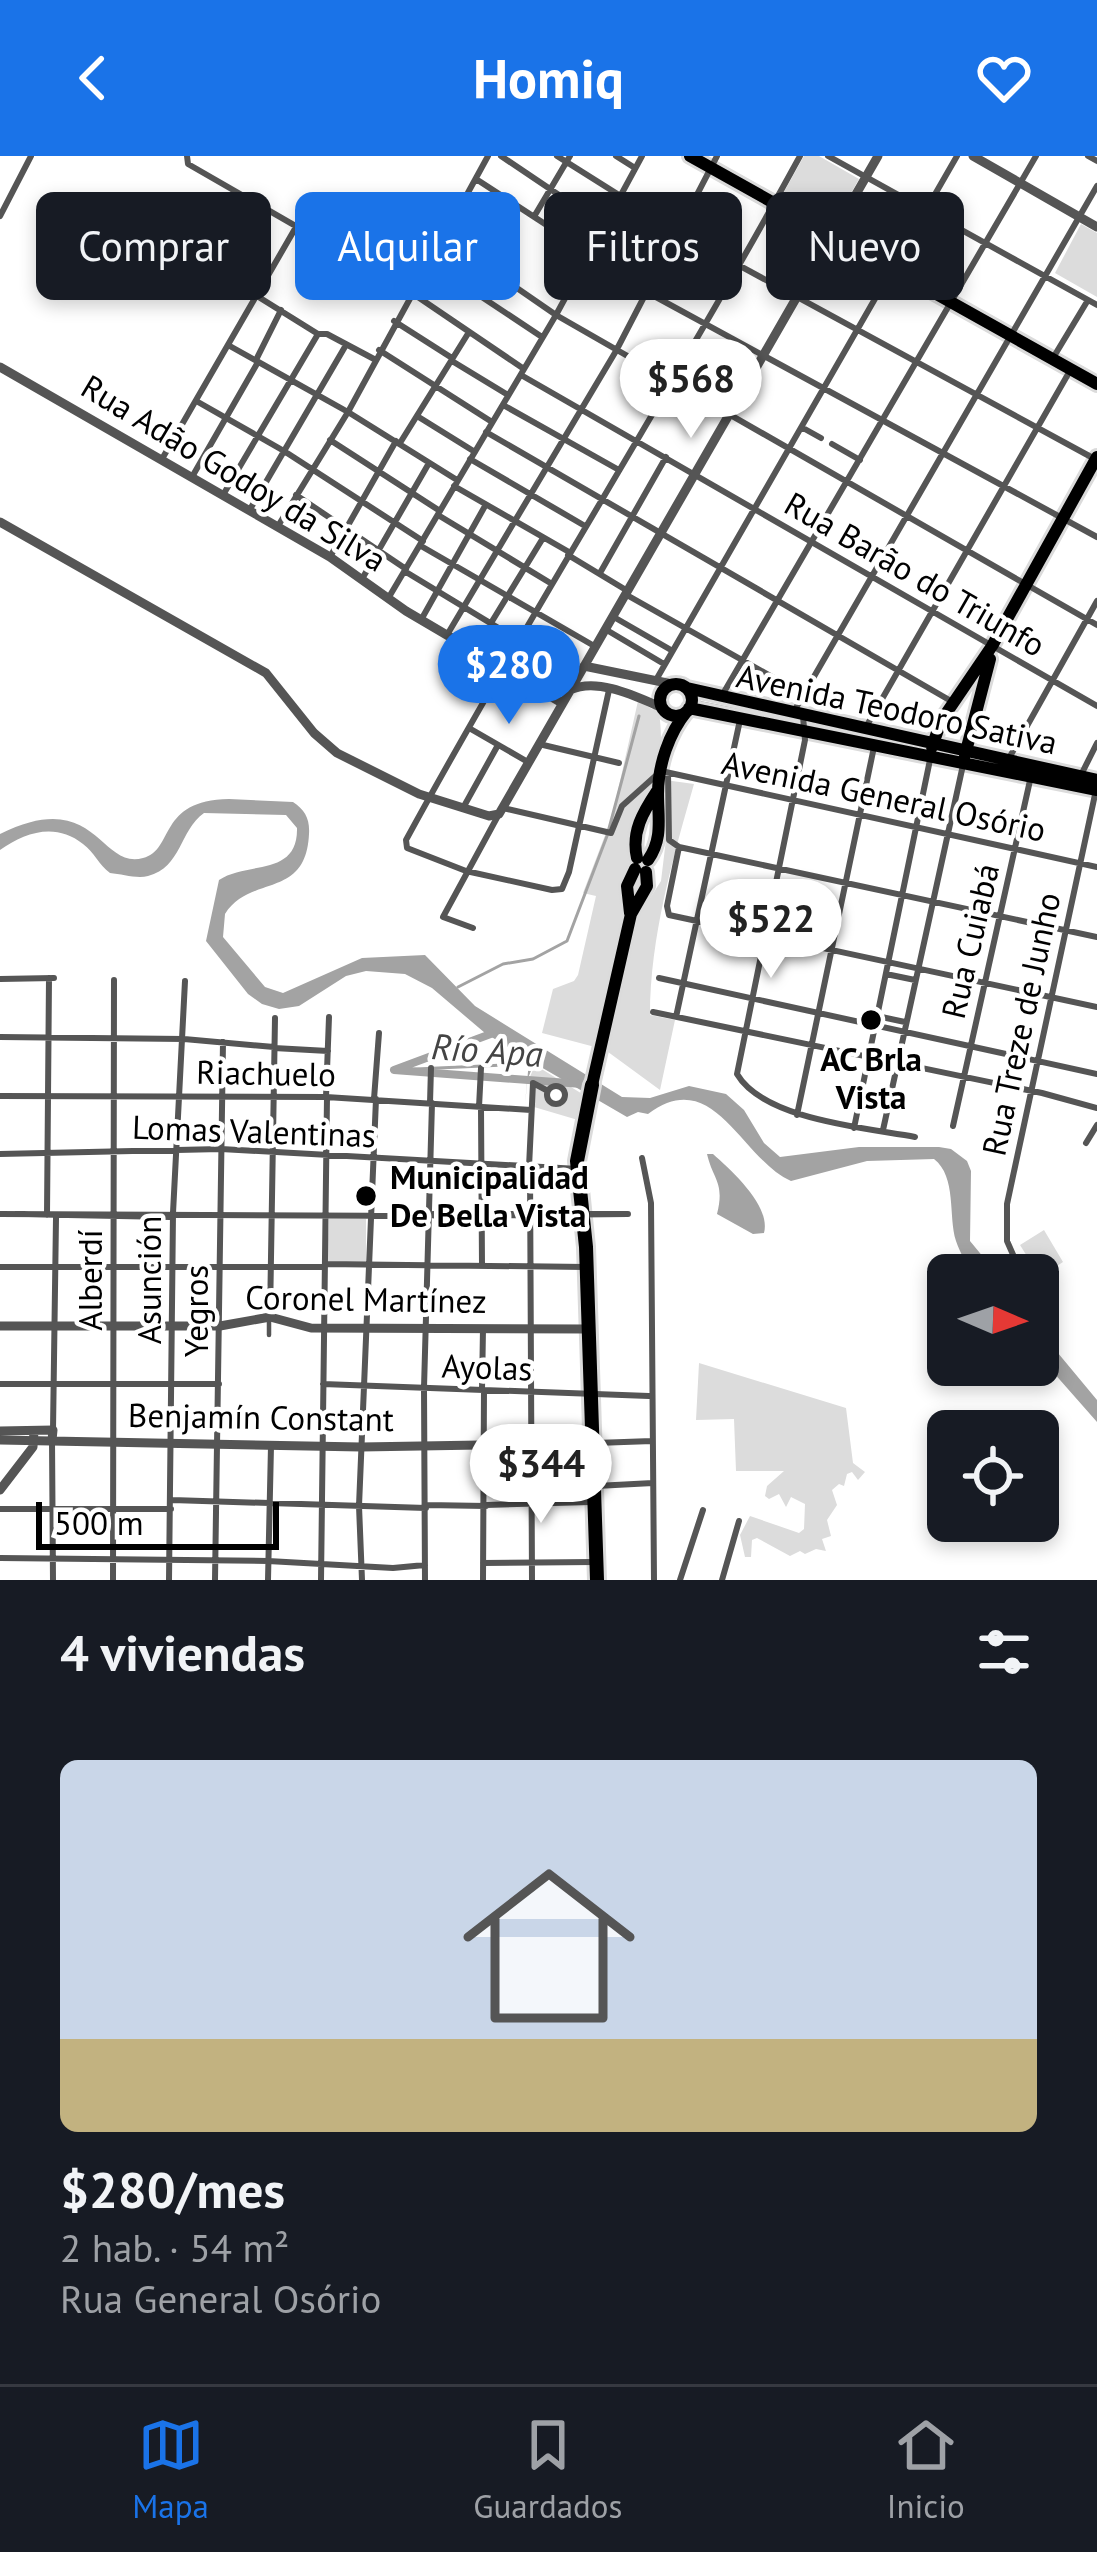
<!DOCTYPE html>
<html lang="es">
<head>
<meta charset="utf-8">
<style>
	:root { --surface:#171b24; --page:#20242c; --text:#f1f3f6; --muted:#9ea1a6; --line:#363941; --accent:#1a73e8 }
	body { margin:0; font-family:"PT Sans",sans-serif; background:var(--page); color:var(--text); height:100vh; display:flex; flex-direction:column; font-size:45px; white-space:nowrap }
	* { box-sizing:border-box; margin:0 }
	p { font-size:39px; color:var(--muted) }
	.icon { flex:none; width:66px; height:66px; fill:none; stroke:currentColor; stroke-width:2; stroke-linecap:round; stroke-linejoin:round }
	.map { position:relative; height:1424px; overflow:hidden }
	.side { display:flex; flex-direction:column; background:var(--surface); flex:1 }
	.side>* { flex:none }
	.banner { position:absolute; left:36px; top:36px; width:1026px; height:108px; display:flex; gap:24px }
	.needle { width:78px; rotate:92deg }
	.tools { position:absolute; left:927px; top:1098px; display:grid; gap:24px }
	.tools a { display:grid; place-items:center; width:132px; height:132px; border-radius:18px; background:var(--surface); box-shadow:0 6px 18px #0003; font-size:60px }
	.scale { position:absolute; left:36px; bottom:30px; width:243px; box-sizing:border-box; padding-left:12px; border:6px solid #000; border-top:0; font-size:33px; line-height:42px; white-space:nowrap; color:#000; -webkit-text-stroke:9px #fff; paint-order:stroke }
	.price { position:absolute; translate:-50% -102px; padding:0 27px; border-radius:42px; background:#fff; color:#222; font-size:39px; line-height:78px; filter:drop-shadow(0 3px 6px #0008) }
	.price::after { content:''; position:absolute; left:50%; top:72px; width:36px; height:27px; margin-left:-18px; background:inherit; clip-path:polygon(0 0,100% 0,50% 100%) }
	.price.selected { background:var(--accent); color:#fff }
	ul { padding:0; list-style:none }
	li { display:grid; align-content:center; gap:24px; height:636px; padding:0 60px }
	li span { display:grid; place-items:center; height:372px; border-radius:18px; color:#555 }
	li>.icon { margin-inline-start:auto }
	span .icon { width:216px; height:216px; fill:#fffc; stroke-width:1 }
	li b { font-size:51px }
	h2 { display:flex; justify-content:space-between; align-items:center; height:144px; padding:0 60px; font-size:51px }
	.tag { padding:0 42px; border-radius:18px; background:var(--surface); box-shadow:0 6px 18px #0003; font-size:42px; line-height:108px }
	.tag.selected { background:var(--accent); color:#fff }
	header { display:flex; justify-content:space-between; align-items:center; height:156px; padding:0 60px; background:var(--accent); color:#fff; font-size:54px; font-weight:700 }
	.menu { display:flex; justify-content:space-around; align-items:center; height:168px; border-top:3px solid var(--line); background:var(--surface); font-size:33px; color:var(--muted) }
	.menu a { display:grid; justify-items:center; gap:6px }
	.menu .selected { color:var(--accent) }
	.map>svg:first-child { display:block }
	.green { fill:#dcdcdc }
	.water { fill:#a3a3a3 }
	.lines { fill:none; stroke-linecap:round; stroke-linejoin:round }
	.stream { stroke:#a3a3a3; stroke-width:3 }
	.river { stroke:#a3a3a3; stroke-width:8 }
	.primary-casing { stroke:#dbdbdb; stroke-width:18 }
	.trunk-casing { stroke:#dbdbdb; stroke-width:20 }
	.pedestrian { stroke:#555; stroke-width:4.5 }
	.minor { stroke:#555; stroke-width:6 }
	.tertiary { stroke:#555; stroke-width:9 }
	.primary { stroke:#000; stroke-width:12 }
	.trunk { stroke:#000; stroke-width:14 }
	.poi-dot { fill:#000; stroke:#fff; stroke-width:4.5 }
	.labels { text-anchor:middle; stroke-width:9; stroke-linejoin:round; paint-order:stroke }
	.street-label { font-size:33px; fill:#000; stroke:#fff }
	.poi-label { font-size:33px; font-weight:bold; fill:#000; stroke:#fff }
	.water-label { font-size:36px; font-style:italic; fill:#444; stroke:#fff }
</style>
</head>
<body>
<header><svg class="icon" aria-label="back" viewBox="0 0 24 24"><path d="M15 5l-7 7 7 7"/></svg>Homiq<svg class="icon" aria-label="heart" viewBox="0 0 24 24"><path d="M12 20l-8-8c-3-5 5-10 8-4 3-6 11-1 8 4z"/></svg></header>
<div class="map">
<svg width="1097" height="1424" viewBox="0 0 1097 1424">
	<rect width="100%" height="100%" fill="#fff"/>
	<!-- green -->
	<path class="green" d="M804 0H819L859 23 830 74 779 45Z
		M1081 68 1097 77V141L1055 117Z
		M638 545 659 557C663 583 661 610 652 635 647 647 636 656 633 669 627 689 638 708 621 724L625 756 595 891 542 877 553 833 574 825 578 819 596 740 583 737 612 661Z
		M665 624 694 628C673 702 650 781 650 859L675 864 660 934 604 893 636 764 661 725 668 667Z
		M535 909 584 939 578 964 534 951V931L544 936 545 945 555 951 562 950 568 940 561 928 547 931 529 923Z
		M329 1063H366V1107L327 1106Z
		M1044 1074 1063 1106 1040 1121 1020 1089Z
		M699 1207 846 1252 853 1307 865 1316 858 1324 852 1316 847 1318 844 1330 839 1328 832 1334 837 1349 827 1364 831 1380 822 1383 826 1395 816 1393 805 1398 800 1395 790 1400 757 1382 752 1384 751 1401H745L740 1379 750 1360 799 1377 804 1373 805 1348 791 1341 786 1351 779 1338 769 1343 765 1340 767 1330 784 1315H736L734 1263 696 1264Z"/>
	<!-- water -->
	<path class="water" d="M229 643 293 646C305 654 310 663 309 678 306 744 250 718 225 758L223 781 265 831 283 837 362 802 425 799 475 850 622 941 650 942 689 930 726 938 744 954 764 987 780 1001 859 991H939L951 993 967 1005 971 1015 970 1085 998 1119H975C967 1109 960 1097 956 1085 948 1060 957 1021 934 1003L867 1005 791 1025C741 1003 714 908 648 958L638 956 627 961 534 907 527 925 525 950 529 904 485 877 432 832 405 818 366 815 346 820 299 850 279 853 262 848 248 838 206 785 219 724C247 705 298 721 297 672L286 659 204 657C179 675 182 711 148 720 137 723 122 718 110 717 99 709 94 696 83 688 56 666 25 676 0 694V678C97 630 99 714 143 702 175 694 157 644 229 643Z
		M707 998H713C733 1016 771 1050 764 1077L753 1078 717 1058C725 1026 713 1024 707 998Z
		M1038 1173 1097 1244V1266L1038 1199Z"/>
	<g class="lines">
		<!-- stream -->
		<path class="stream" d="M698 546 798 566
			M806 568 879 584
			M458 831 503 808 533 803 567 785 607 680 639 560
			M394 914 527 908"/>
		<!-- river -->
		<path class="river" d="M496 876 394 914 582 928"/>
		<defs>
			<path id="primary" d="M690 0 1097 228
				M660 544a16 16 0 1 1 32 0a16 16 0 1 1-32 0Z
				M687 532 1097 624
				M689 552 1097 634
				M932 591 941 565 992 490 1097 301
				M965 599 990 503
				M637 702C631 676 643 656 657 635
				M648 704C663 683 658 663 658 638 658 609 669 577 687 555
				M630 757 627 730 635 713
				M592 929 631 758 647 730 646 716"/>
			<path id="trunk" d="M592 929 577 1005 586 1091 597 1424"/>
		</defs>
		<!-- primary casing -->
		<use href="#primary" class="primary-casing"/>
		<!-- trunk casing -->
		<use href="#trunk" class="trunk-casing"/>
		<!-- pedestrian -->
		<path class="pedestrian" d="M269 1179V1164"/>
		<!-- minor -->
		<path class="minor" d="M187 0 188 8 412 137 524 213
			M501 0 602 68
			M557 0 619 39
			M616 0 635 12
			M828 0 1097 149
			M1088 0 1097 5
			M476 23 588 96
			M617 43 1093 302
			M535 59 570 0
			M0 60 31 0
			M443 81 556 159 1097 469
			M586 103 1097 381
			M429 106 542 181
			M257 140 318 178H327L374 203
			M394 165 452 202
			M228 189 348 256 457 324
			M379 194 492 266
			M1053 202 1088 144
			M256 204 281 154
			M452 205 508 239
			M521 219 1097 550
			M198 246 284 295 423 385
			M503 249 619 314
			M417 260 475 296
			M803 272 821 282
			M486 276 951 545
			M330 284 440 355
			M400 287 469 176
			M832 288 860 304
			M162 303 296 71
			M470 303 585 370
			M192 321 258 206
			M454 330 569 396
			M223 339 318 178
			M296 339 406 413
			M249 355 346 189
			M438 359 552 428
			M278 370 348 256 488 0
			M421 390 596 491
			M568 399 626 434
			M330 401 396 285
			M406 416 578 520
			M600 417 666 301
			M362 423 429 307
			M625 438 804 539
			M389 441 556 159 642 0
			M612 460 671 494
			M421 464 485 350
			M491 467 543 382
			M605 473 664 508
			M447 479 616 195 717 0
			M656 524 957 0
			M609 534 569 716 562 733 552 734 466 715 407 692 406 684C532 453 674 231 800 0
			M724 536 1036 0
			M793 557 1097 30
			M803 560 805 584 737 918C764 964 867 972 915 981
			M866 571 1071 213
			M469 572 528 606
			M539 588 619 607
			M1008 604 1097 445
			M668 617 669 684 679 691 667 750 669 759 1097 851
			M1082 617 1097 587
			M463 652 498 589
			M503 652 611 677 622 650 661 615 1097 711
			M679 691 1097 781
			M473 772 443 761 499 658
			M886 818 915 824
			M659 822 1097 918
			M0 823 54 822
			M653 856 1042 937 1097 952
			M877 860 905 866
			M676 861 740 564
			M0 881 184 883 274 891
			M274 892 328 895
			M547 939a9 9 0 1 1 18 0a9 9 0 1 1-18 0Z
			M0 940 326 941 531 954
			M326 941 329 861
			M374 943 379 877
			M430 947 431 912
			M479 951 481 912
			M481 952 482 1110
			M797 959 874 591
			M953 970 1031 620
			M854 972 931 599
			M883 974 963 609
			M1086 987 1097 969
			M0 998 221 993 578 1013
			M642 1002 651 1047 654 1424
			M529 1011 533 927 548 935
			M530 1011 532 1424
			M0 1058 427 1060
			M16 1058 170 1061
			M427 1058 437 1060 628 1058H433
			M47 1059 49 822
			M325 1108 585 1111
			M0 1111H325
			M1022 1119 1007 1085V1048L1096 634
			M270 1161 275 862
			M0 1228H219
			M323 1228 649 1240
			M482 1234 483 1172
			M53 1274 56 1062
			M52 1284 53 1424
			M596 1287 652 1285
			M596 1330 653 1327
			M172 1344 426 1352
			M426 1349 486 1350
			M486 1349 590 1346
			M0 1353H171
			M0 1402 268 1405 393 1412 425 1409
			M483 1407 594 1406
			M113 1424 114 824
			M169 1424 173 1057 185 825
			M215 1424 223 886
			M268 1424 271 1290
			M321 1424 327 941
			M362 1424 359 1350 376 943
			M425 1424 424 1232 432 947
			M483 1424 484 1234
			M680 1424 703 1354
			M722 1424 739 1365"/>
		<!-- tertiary -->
		<path class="tertiary" d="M973 0 1097 71
			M0 211 330 401 406 455 562 547
			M0 366 266 517 314 577 337 597 419 638 489 660 499 658 878 0
			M584 510 672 528
			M570 534C598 521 637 541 663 552
			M0 1170H220L270 1161 311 1172 588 1173
			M0 1275 53 1274 52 1284
			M0 1284 361 1291 593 1287
			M0 1334 33 1291 34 1275"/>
		<!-- primary -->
		<use href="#primary" class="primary"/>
		<!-- trunk -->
		<use href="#trunk" class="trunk"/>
	</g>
	<!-- markers -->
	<g class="poi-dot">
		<circle cx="871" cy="864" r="12"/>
		<circle cx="366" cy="1040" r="12"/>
	</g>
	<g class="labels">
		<!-- street labels -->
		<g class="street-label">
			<text transform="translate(234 317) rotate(31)" y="12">Rua Adão Godoy da Silva</text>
			<text transform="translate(915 418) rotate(30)" y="12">Rua Barão do Triunfo</text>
			<text transform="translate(897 553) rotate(12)" y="12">Avenida Teodoro Sativa</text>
			<text transform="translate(884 640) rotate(12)" y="12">Avenida General Osório</text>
			<text transform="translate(970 785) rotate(-77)" y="12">Rua Cuiabá</text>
			<text transform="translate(1021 868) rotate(-78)" y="12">Rua Treze de Junho</text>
			<text transform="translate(266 917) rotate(1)" y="12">Riachuelo</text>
			<text transform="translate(254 975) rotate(2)" y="12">Lomas Valentinas</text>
			<text transform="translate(90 1124) rotate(-90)" y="12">Alberdí</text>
			<text transform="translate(149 1124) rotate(-90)" y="12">Asunción</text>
			<text transform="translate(366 1143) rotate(1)" y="12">Coronel Martínez</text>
			<text transform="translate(196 1155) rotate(-90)" y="12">Yegros</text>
			<text transform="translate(487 1211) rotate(2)" y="12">Ayolas</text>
			<text transform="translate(261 1261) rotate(1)" y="12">Benjamín Constant</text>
		</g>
		<!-- poi labels -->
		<g class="poi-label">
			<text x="871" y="915">AC Brla<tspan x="871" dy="38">Vista</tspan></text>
			<text x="390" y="1033" text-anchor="start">Municipalidad<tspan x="390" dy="38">De Bella Vista</tspan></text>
		</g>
		<!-- water labels -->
		<g class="water-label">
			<text transform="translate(487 894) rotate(4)" y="13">Río Apa</text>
		</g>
	</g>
</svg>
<div class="tools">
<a><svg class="needle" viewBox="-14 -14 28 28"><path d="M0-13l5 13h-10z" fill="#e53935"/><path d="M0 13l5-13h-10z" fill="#9ea1a6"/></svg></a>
<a><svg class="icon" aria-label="locate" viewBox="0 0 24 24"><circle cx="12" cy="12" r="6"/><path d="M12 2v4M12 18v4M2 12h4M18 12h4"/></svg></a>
</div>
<div class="scale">500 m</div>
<b class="price" style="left:691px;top:285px">$568</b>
<b class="price selected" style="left:509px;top:571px">$280</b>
<b class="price" style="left:771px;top:825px">$522</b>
<b class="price" style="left:541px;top:1370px">$344</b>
<div class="banner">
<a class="tag">Comprar</a>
<a class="tag selected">Alquilar</a>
<a class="tag">Filtros</a>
<a class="tag">Nuevo</a>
</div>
</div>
<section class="side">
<h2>4 viviendas<svg class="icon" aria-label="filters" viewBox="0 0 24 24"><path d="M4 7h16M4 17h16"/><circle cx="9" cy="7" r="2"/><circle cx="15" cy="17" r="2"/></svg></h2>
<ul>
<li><span style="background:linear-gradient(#c9d6e8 75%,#c2b280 0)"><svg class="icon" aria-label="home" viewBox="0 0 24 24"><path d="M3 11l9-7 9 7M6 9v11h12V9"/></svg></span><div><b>$280/mes</b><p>2 hab. · 54 m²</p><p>Rua General Osório</p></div></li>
</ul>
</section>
<nav class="menu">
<a class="selected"><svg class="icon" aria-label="map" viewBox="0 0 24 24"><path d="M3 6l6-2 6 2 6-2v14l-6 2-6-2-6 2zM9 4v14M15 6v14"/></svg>Mapa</a>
<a><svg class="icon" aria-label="saved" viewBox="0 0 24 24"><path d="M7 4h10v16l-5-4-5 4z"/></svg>Guardados</a>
<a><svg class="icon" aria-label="home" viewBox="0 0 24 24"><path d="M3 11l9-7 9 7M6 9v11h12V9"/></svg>Inicio</a>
</nav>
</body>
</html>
